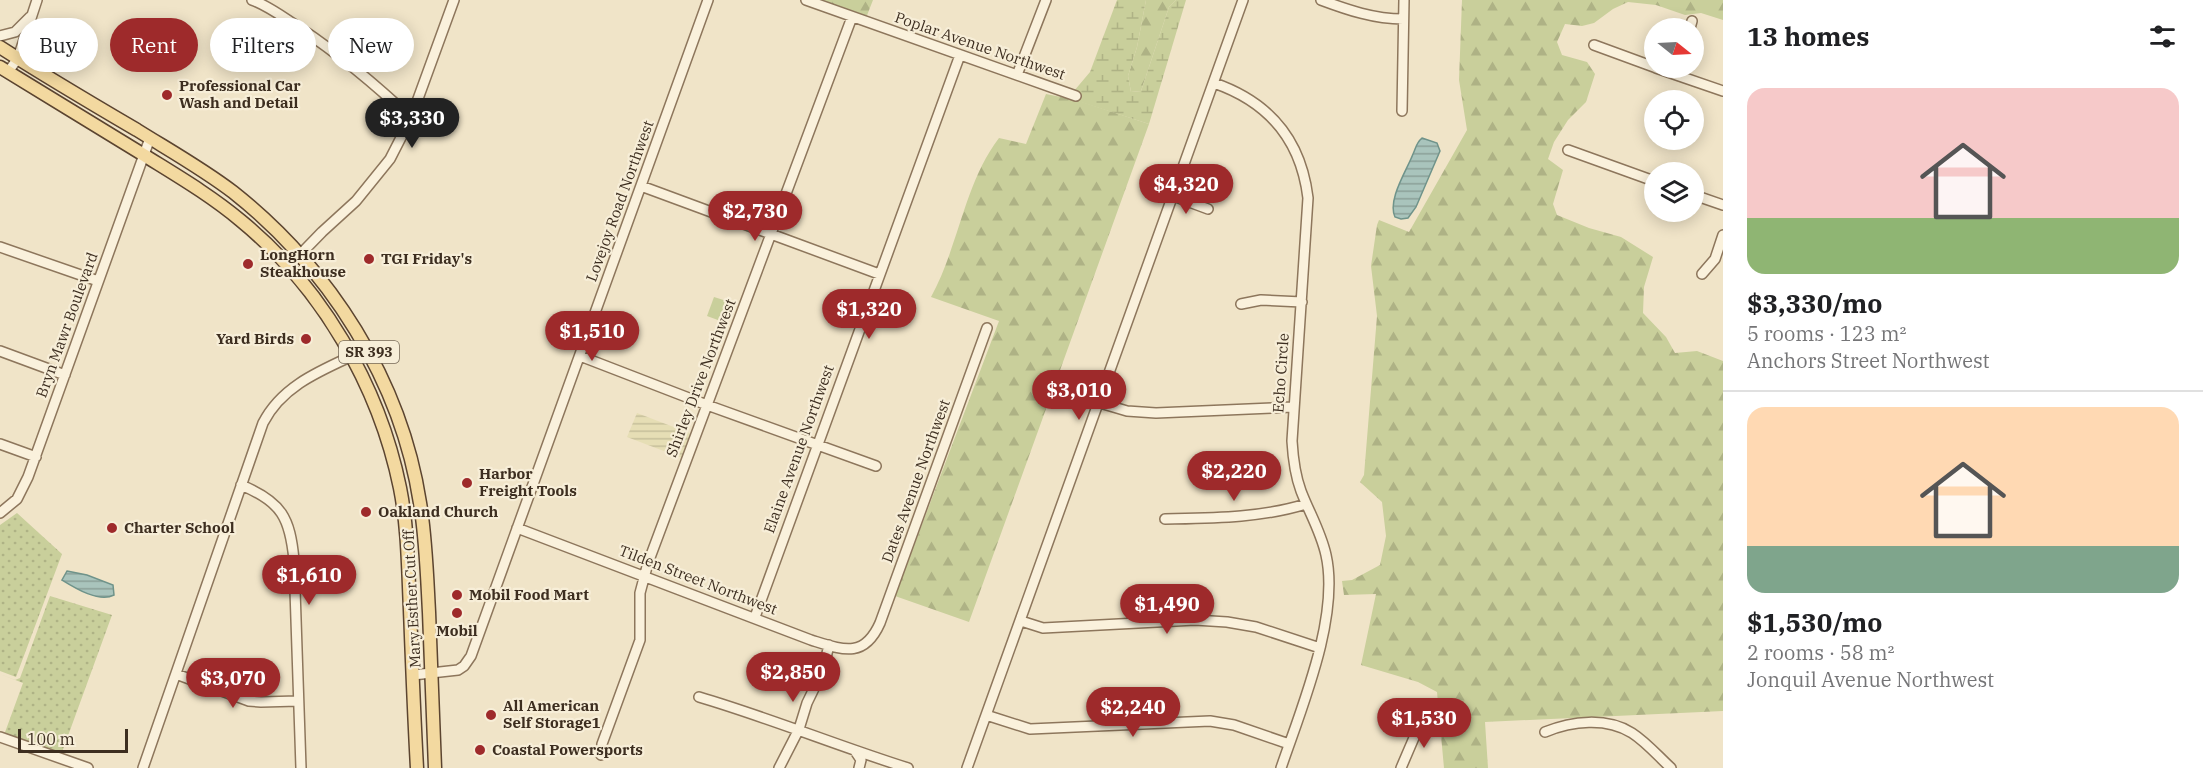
<!DOCTYPE html>
<html lang="en">
<head>
<meta charset="utf-8">
<style>
	:root { --surface:#fff; --page:#f6f6f6; --text:#202124; --muted:#757577; --line:#e0e0e0; --accent:#9e2a2b }
	body { margin:0; font-family:"IBM Plex Serif",serif; background:var(--page); color:var(--text); height:100vh; display:flex; flex-direction:column; font-size:22px; white-space:nowrap }
	* { box-sizing:border-box; margin:0 }
	p { font-size:20px; color:var(--muted) }
	.icon { flex:none; width:33px; height:33px; fill:none; stroke:currentColor; stroke-width:2; stroke-linecap:round; stroke-linejoin:round }
	.map { position:relative; flex:1; overflow:hidden }
	.drawer { display:flex; flex-direction:column; background:var(--surface); width:480px }
	.drawer>* { flex:none }
	.guide { position:absolute; left:18px; top:18px; width:570px; height:54px; display:flex; gap:12px }
	.needle { width:39px; rotate:108deg }
	.fabs { position:absolute; left:1644px; top:18px; display:grid; gap:12px }
	.fabs a { display:grid; place-items:center; width:60px; height:60px; border-radius:50%; background:var(--surface); box-shadow:0 3px 15px #0003; font-size:30px }
	.scale { position:absolute; left:18px; bottom:15px; width:110px; box-sizing:border-box; padding-left:6px; border:3px solid #3d2e20; border-top:0; font-size:16px; line-height:21px; white-space:nowrap; color:#3d2e20; -webkit-text-stroke:4px #f7eed8; paint-order:stroke }
	.price { position:absolute; translate:-50% -51px; padding:0 14px; border-radius:21px; background:var(--accent); color:#fff; font-size:20px; line-height:39px; filter:drop-shadow(0 2px 3px #0008) }
	.price::after { content:''; position:absolute; left:50%; top:36px; width:18px; height:14px; margin-left:-9px; background:inherit; clip-path:polygon(0 0,100% 0,50% 100%) }
	.price.on { background:#222; color:#fff }
	ul { padding:0; list-style:none }
	li { display:grid; align-content:center; gap:12px; height:318px; padding:0 24px }
	li+li { border-top:2px solid var(--line) }
	li span { display:grid; place-items:center; height:186px; border-radius:18px; color:#555 }
	li>.icon { margin-inline-start:auto }
	span .icon { width:108px; height:108px; fill:#fffc; stroke-width:1 }
	li b { font-size:26px }
	h2 { display:flex; justify-content:space-between; align-items:center; height:72px; padding:0 24px; font-size:26px }
	.chip { padding:0 21px; border-radius:27px; background:var(--surface); box-shadow:0 3px 15px #0003; font-size:21px; line-height:54px }
	.chip.on { background:var(--accent); color:#fff }
	main { display:flex; flex:1; min-height:0 }
	.map>svg:first-child { display:block }
	.farmland { fill:url(#farmland-rules) }
	.green { fill:#c9cf9b }
	.forest { fill:url(#forest-firs) }
	.wetland { fill:url(#wetland-marsh) }
	.park { fill:url(#park-dots) }
	.water { fill:url(#water-rules); stroke:#6f938a; stroke-width:1.5 }
	.lines { fill:none; stroke-linecap:round; stroke-linejoin:round }
	.minor-casing { stroke:#8d765c; stroke-width:12 }
	.major-casing { stroke:#5b4430; stroke-width:15 }
	.minor { stroke:#faf1dc; stroke-width:9 }
	.major { stroke:#f3d9a0; stroke-width:12 }
	.poi-dot { fill:#9e2a2b; stroke:#f7eed8; stroke-width:2 }
	.labels { text-anchor:middle; stroke-width:4.5; stroke-linejoin:round; paint-order:stroke }
	.shield { fill:#f7eed8; stroke:#756857; stroke-width:1.5 }
	.shield-label { font-size:14px; font-weight:bold; fill:#3d2e20 }
	.street-label { font-size:15px; fill:#3d2e20; stroke:#f7eed8 }
	.poi-label { font-size:15px; font-weight:bold; fill:#3d2e20; stroke:#f7eed8; text-anchor:start }
</style>
</head>
<body>
<main>
<div class="map">
<svg width="1723" height="768" viewBox="0 0 1723 768">
	<defs>
		<pattern id="farmland-rules" width="6" height="5" patternUnits="userSpaceOnUse" patternTransform="scale(1.5)"><rect width="6" height="5" fill="#e6deb5"/><path d="M0 2.5h6" fill="none" stroke="#c6bf9b"/></pattern>
		<pattern id="forest-firs" width="22" height="20" patternUnits="userSpaceOnUse" patternTransform="scale(1.5)"><rect width="22" height="20" fill="#c9cf9b"/><path d="M5 1l3.5 6h-7zM16 11l3.5 6h-7z" fill="#aeb285"/></pattern>
		<pattern id="wetland-marsh" width="20" height="14" patternUnits="userSpaceOnUse" patternTransform="scale(1.5)"><rect width="20" height="14" fill="#c9cf9b"/><path d="M1 5h8M5 5V1M11 12h8M15 12V8" fill="none" stroke="#aeb285"/></pattern>
		<pattern id="park-dots" width="8" height="8" patternUnits="userSpaceOnUse" patternTransform="scale(1.5)"><rect width="8" height="8" fill="#c9cf9b"/><path d="M2 2h.1M6 6h.1" fill="none" stroke="#aeb285" stroke-width="1.8" stroke-linecap="round"/></pattern>
		<pattern id="water-rules" width="6" height="5" patternUnits="userSpaceOnUse" patternTransform="scale(1.5)"><rect width="6" height="5" fill="#a9c4bc"/><path d="M0 2.5h6" fill="none" stroke="#8ba098"/></pattern>
	</defs>
	<rect width="100%" height="100%" fill="#f0e4c8"/>
	<!-- farmland -->
	<path class="farmland" d="M637 413 692 434 682 458 627 437Z"/>
	<!-- green -->
	<path class="green" d="M714 297 733 303 726 323 707 316Z"/>
	<!-- forest -->
	<path class="forest" d="M817 0H873L866 18Z
		M1146 0H1176L1169 7 1141 91 1131 92 1128 76 1137 47Z
		M1462 0H1723V20L1701 13 1685 15 1656 5 1628 2 1613 9 1594 23 1582 26 1565 24 1557 42 1562 55 1587 62 1595 74 1586 102 1568 120 1554 142 1548 159 1563 170 1553 204 1557 215 1589 228 1621 237 1653 257 1644 287 1643 313 1666 337 1675 353 1697 351 1723 361V711L1485 722 1488 768H1444L1437 692 1418 682 1361 665 1376 594 1344 595 1342 581 1352 580 1380 565 1386 536 1382 502 1360 482 1364 475 1377 316 1371 266 1377 225 1379 220 1409 232 1467 130 1459 80Z
		M1046 94 1076 100 1149 124 969 622 895 596 999 321 931 297C959 246 964 184 999 138L1026 144Z"/>
	<!-- wetland -->
	<path class="wetland" d="M1117 0H1146L1137 47 1128 76 1131 92 1141 91 1169 7 1176 0H1186L1149 124 1068 98 1078 100 1081 94 1074 91 1090 72Z"/>
	<!-- park -->
	<path class="park" d="M17 513 62 554 16 677 0 671V525Z
		M50 596 112 615 61 755 4 735 23 683 0 674 15 680 20 678Z"/>
	<!-- water -->
	<path class="water" d="M1422 138 1437 143 1440 151 1416 207 1408 218 1401 219 1395 217C1387 200 1407 170 1413 154 1416 148 1416 143 1422 138Z
		M67 571 87 575 113 585 114 595C99 603 75 588 62 580Z"/>
	<g class="lines">
		<defs>
			<path id="minor" d="M252 0C269 6 284 18 300 28 340 55 376 85 411 118
				M806 0 1076 96
				M1321 0C1348 10 1374 19 1403 19
				M1690 28 1692 21
				M0 36 15 32 30 17
				M1594 45 1654 67
				M1656 68 1723 91
				M8 72 18 58 37 0
				M1017 75 1046 0
				M1214 83C1269 102 1301 140 1308 198L1292 441C1293 458 1295 475 1301 491 1309 512 1321 532 1326 555 1340 617 1301 709 1281 768
				M1402 111 1404 0
				M1568 150 1654 181
				M641 186 879 274
				M1694 195 1723 205
				M1173 196 1208 209
				M0 247 98 281
				M288 267 322 232 356 201 390 159 411 118 454 0
				M1702 274 1715 259 1723 235
				M1241 304 1261 300 1302 302
				M0 351 65 375
				M580 356 707 405 876 466
				M1100 403 1127 411 1156 413 1293 407
				M0 444 36 457
				M241 485C282 502 290 518 294 560L301 768
				M0 513 17 499 28 477 150 138
				M1165 519C1212 518 1261 518 1306 504
				M517 528 811 640C843 650 864 659 880 623L987 328
				M755 617 960 55
				M1021 621 1043 628 1195 620 1227 622 1256 627 1320 648
				M176 674 249 701 261 702 298 701
				M413 675 458 670 464 666 471 656 708 0
				M699 697C770 718 838 746 908 768
				M986 715 1030 729 1210 721 1234 725 1289 744
				M1545 732C1572 721 1606 717 1632 733 1646 742 1658 756 1671 768
				M0 737 88 768
				M855 751 861 760 859 768
				M601 755 602 744 640 640V593L648 563 852 17
				M143 768 263 423C284 382 328 368 367 349
				M779 768 799 729 807 703 823 670 829 645
				M967 768 1243 0
				M1401 768 1422 719"/>
			<path id="major" d="M0 47C45 76 91 103 137 130 169 150 203 169 233 192 330 269 401 380 420 503 426 539 427 576 429 612 431 664 433 716 435 768
				M0 67C46 95 93 124 139 152 174 174 209 194 240 220 321 286 379 385 400 488 408 528 408 569 410 610 412 662 414 715 417 768"/>
		</defs>
		<!-- minor casing -->
		<use href="#minor" class="minor-casing"/>
		<!-- major casing -->
		<use href="#major" class="major-casing"/>
		<!-- minor -->
		<use href="#minor" class="minor"/>
		<!-- major -->
		<use href="#major" class="major"/>
	</g>
	<!-- markers -->
	<g class="poi-dot">
		<circle cx="167" cy="95" r="6"/>
		<circle cx="369" cy="259" r="6"/>
		<circle cx="248" cy="264" r="6"/>
		<circle cx="306" cy="339" r="6"/>
		<circle cx="467" cy="483" r="6"/>
		<circle cx="366" cy="512" r="6"/>
		<circle cx="112" cy="528" r="6"/>
		<circle cx="457" cy="595" r="6"/>
		<circle cx="457" cy="613" r="6"/>
		<circle cx="491" cy="715" r="6"/>
		<circle cx="480" cy="750" r="6"/>
	</g>
	<g class="labels">
		<!-- shield labels -->
		<rect class="shield" x="339" y="341" width="60" height="22" rx="4.5"/>
		<g class="shield-label">
			<text x="369" y="357">SR 393</text>
		</g>
		<!-- street labels -->
		<g class="street-label">
			<text transform="translate(980 46) rotate(19)" y="5">Poplar Avenue Northwest</text>
			<text transform="translate(620 201) rotate(-70)" y="5">Lovejoy Road Northwest</text>
			<text transform="translate(67 325) rotate(-70)" y="5">Bryn Mawr Boulevard</text>
			<text transform="translate(1281 373) rotate(-86)" y="5">Echo Circle</text>
			<text transform="translate(701 378) rotate(-69)" y="5">Shirley Drive Northwest</text>
			<text transform="translate(799 449) rotate(-70)" y="5">Elaine Avenue Northwest</text>
			<text transform="translate(916 481) rotate(-70)" y="5">Dates Avenue Northwest</text>
			<text transform="translate(698 580) rotate(21)" y="5">Tilden Street Northwest</text>
			<text transform="translate(412 599) rotate(-93)" y="5">Mary Esther Cut Off</text>
		</g>
		<!-- poi labels -->
		<g class="poi-label">
			<text x="179" y="91">Professional Car<tspan x="179" dy="17">Wash and Detail</tspan></text>
			<text x="260" y="260">LongHorn<tspan x="260" dy="17">Steakhouse</tspan></text>
			<text x="381" y="264">TGI Friday's</text>
			<text x="294" y="344" text-anchor="end">Yard Birds</text>
			<text x="479" y="479">Harbor<tspan x="479" dy="17">Freight Tools</tspan></text>
			<text x="378" y="517">Oakland Church</text>
			<text x="124" y="533">Charter School</text>
			<text x="469" y="600">Mobil Food Mart</text>
			<text x="457" y="636" text-anchor="middle">Mobil</text>
			<text x="503" y="711">All American<tspan x="503" dy="17">Self Storage1</tspan></text>
			<text x="492" y="755">Coastal Powersports</text>
		</g>
	</g>
</svg>
<div class="fabs">
<a><svg class="needle" viewBox="-14 -14 28 28"><path d="M0-13l5 13h-10z" fill="#e53935"/><path d="M0 13l5-13h-10z" fill="#757577"/></svg></a>
<a><svg class="icon" aria-label="locate" viewBox="0 0 24 24"><circle cx="12" cy="12" r="6"/><path d="M12 2v4M12 18v4M2 12h4M18 12h4"/></svg></a>
<a><svg class="icon" aria-label="layers" viewBox="0 0 24 24"><path d="M12 4l9 5-9 5-9-5zM3 14l9 5 9-5"/></svg></a>
</div>
<div class="scale">100 m</div>
<b class="price on" style="left:412px;top:149px">$3,330</b>
<b class="price" style="left:1186px;top:215px">$4,320</b>
<b class="price" style="left:755px;top:242px">$2,730</b>
<b class="price" style="left:869px;top:340px">$1,320</b>
<b class="price" style="left:592px;top:362px">$1,510</b>
<b class="price" style="left:1079px;top:421px">$3,010</b>
<b class="price" style="left:1234px;top:502px">$2,220</b>
<b class="price" style="left:309px;top:606px">$1,610</b>
<b class="price" style="left:1167px;top:635px">$1,490</b>
<b class="price" style="left:793px;top:703px">$2,850</b>
<b class="price" style="left:233px;top:709px">$3,070</b>
<b class="price" style="left:1133px;top:738px">$2,240</b>
<b class="price" style="left:1424px;top:749px">$1,530</b>
<div class="guide">
<a class="chip">Buy</a>
<a class="chip on">Rent</a>
<a class="chip">Filters</a>
<a class="chip">New</a>
</div>
</div>
<section class="drawer">
<h2>13 homes<svg class="icon" aria-label="filters" viewBox="0 0 24 24"><path d="M4 7h16M4 17h16"/><circle cx="9" cy="7" r="2"/><circle cx="15" cy="17" r="2"/></svg></h2>
<ul>
<li><span style="background:linear-gradient(#f6c9c9 70%,#8fb573 0)"><svg class="icon" aria-label="home" viewBox="0 0 24 24"><path d="M3 11l9-7 9 7M6 9v11h12V9"/></svg></span><div><b>$3,330/mo</b><p>5 rooms · 123 m²</p><p>Anchors Street Northwest</p></div></li>
<li><span style="background:linear-gradient(#ffd9b3 75%,#7fa58c 0)"><svg class="icon" aria-label="home" viewBox="0 0 24 24"><path d="M3 11l9-7 9 7M6 9v11h12V9"/></svg></span><div><b>$1,530/mo</b><p>2 rooms · 58 m²</p><p>Jonquil Avenue Northwest</p></div></li>
</ul>
</section>
</main>
</body>
</html>
